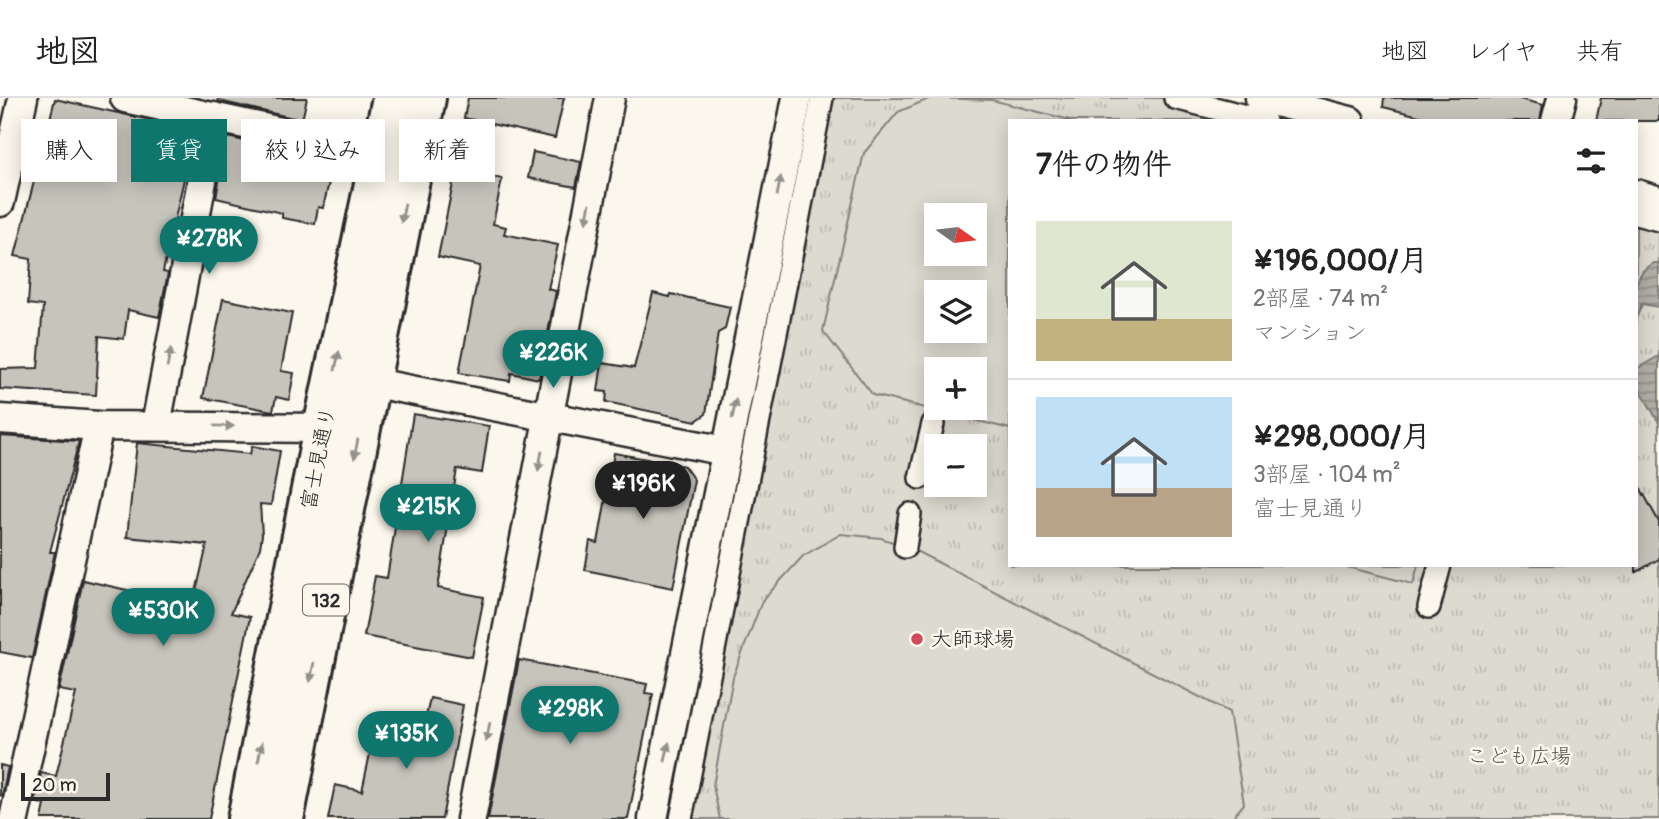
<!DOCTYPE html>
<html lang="ja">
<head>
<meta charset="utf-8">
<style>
	:root { --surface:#fff; --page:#f2f2f2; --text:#222; --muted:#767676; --line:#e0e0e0; --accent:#0f766e }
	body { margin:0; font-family:Pangolin,"Klee One",sans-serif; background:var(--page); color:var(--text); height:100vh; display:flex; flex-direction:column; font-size:26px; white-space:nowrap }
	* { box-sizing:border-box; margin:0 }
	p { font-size:23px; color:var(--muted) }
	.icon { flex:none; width:38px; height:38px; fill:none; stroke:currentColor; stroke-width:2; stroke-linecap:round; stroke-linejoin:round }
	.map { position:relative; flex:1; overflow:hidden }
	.details { position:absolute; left:1008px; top:21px; width:630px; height:448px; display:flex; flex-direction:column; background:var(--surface); border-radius:0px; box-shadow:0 4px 18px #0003 }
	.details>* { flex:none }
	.top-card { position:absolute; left:21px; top:21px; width:665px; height:63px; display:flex; gap:14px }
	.needle { width:46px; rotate:104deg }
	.buttons { position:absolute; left:924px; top:105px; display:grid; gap:14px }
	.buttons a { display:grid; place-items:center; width:63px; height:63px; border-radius:0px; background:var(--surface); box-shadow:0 4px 18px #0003; font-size:35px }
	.scale { position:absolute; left:21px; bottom:18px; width:89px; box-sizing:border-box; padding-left:7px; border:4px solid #2b2b2b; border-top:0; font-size:19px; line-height:24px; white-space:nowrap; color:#2b2b2b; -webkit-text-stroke:5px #fbf7ec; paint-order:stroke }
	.price { position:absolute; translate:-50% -60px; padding:0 16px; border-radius:24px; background:var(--accent); color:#fff; font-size:23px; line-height:46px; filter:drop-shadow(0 2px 4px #0008) }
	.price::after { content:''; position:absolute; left:50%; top:42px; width:21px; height:16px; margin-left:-10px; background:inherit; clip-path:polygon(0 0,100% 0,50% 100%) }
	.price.current { background:#222; color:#fff }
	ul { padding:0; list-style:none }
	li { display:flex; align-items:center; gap:21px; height:175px; padding:0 28px }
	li+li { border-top:2px solid var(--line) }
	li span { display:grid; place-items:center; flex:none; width:196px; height:140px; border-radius:0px; color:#555 }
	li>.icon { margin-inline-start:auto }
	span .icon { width:84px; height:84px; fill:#fffc; stroke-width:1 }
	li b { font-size:30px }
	h2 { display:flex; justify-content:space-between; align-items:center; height:84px; padding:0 28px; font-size:30px }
	.pill { padding:0 24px; border-radius:0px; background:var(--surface); box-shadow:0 4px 18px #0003; font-size:24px; line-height:63px }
	.pill.current { background:var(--accent); color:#fff }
	header { display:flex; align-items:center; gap:42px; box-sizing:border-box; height:98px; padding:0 35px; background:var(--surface); border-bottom:2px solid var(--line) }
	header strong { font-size:33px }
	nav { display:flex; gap:38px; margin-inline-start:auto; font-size:24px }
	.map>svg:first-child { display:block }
	.park { fill:url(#park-tufts); stroke:#84827e; stroke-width:2; fill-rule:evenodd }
	.pitch { fill:#dddad0; stroke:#84827e; stroke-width:2; fill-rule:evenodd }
	.water { fill:url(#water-rules); stroke:#7b7a75; stroke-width:2 }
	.building { fill:#c7c4bc; stroke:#2b2b2b; stroke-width:2 }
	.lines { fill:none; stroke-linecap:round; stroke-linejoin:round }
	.pedestrian-casing { stroke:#2b2b2b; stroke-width:26 }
	.minor-casing { stroke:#2b2b2b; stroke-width:33 }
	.trunk-casing { stroke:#2b2b2b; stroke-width:44 }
	.pedestrian { stroke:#fbf7ec; stroke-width:21 }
	.minor { stroke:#fbf7ec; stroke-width:28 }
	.trunk { stroke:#fbf7ec; stroke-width:38 }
	.oneway { fill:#93918c }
	.poi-dot { fill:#d1495b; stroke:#fbf7ec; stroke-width:2.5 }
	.labels { text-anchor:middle; stroke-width:5; stroke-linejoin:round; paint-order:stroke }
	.shield { fill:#fbf7ec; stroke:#696865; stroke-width:2 }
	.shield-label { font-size:19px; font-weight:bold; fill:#2b2b2b }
	.street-label { font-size:21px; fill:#2b2b2b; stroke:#fbf7ec }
	.poi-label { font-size:21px; fill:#2b2b2b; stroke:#fbf7ec; text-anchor:start }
	.park-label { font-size:21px; fill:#585754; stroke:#fbf7ec }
</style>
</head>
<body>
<header>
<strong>地図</strong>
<nav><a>地図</a><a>レイヤ</a><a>共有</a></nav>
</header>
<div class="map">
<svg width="1659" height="721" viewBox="0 0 1659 721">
	<defs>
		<pattern id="park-tufts" width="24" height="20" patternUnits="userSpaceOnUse" patternTransform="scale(1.75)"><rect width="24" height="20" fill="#dddad0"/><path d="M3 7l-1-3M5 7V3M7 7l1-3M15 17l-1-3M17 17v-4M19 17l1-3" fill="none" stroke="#bebbb3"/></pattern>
		<pattern id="water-rules" width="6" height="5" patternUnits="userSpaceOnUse" patternTransform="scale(1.75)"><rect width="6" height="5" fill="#b1afa7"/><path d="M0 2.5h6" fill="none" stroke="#908f88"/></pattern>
	</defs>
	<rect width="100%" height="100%" fill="#fbf7ec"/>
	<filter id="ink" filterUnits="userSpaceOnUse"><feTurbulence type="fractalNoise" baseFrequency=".0143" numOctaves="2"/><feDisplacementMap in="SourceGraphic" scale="14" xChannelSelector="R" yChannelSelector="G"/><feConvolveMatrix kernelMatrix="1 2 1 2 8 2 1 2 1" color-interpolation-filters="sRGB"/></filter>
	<g filter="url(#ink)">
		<!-- park -->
		<path class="park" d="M811 0H1224L1308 23H1010V467H1636V110L1659 116V721H668ZM936 117H975V156H936ZM936 194H975V233H936ZM936 271H975V310H936ZM936 348H975V387H936Z"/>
		<!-- pitch -->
		<path class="pitch" d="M931 0 992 2 1074 23H1010V331L873 297 823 233 864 55 898 14ZM936 117H975V156H936ZM936 194H975V233H936ZM936 271H975V310H936Z
			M841 436 881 440 910 450 1229 614 1244 706 1231 721H720L713 688 733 579 762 503 803 458Z
			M1339 467H1418L1413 486Z"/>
		<!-- water -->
		<path class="water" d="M1654 165H1659V209L1642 206 1636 221C1636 199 1631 175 1654 165Z
			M1659 258V325L1636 284V271Z"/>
		<!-- building -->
		<path class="building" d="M217 0H307L302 22 219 3Z
			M468 0H564L555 40 464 20Z
			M1384 0H1516L1543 7 1540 23H1439L1383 9Z
			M1601 0H1659V23H1596Z
			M55 1 195 32 163 174 168 175 159 219 128 212 124 241 99 238 96 297 0 291V271L38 270 43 208 28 206 31 161 15 158Z
			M227 39 334 63 323 110 318 109 315 126 282 120V115L216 100Z
			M533 54 581 64 576 89 528 80Z
			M456 71 502 81 493 126 506 129 504 136 558 147 548 191 556 193 539 281 511 275 510 283 459 275 480 168 438 159Z
			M653 195 670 199 671 196 730 209 725 231 718 235 706 316 696 323 606 304 607 294 598 293 602 265 634 270Z
			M223 201 292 215 281 273 294 275 289 302 276 299 273 313 203 300Z
			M413 316 489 328 482 375 457 371 438 490 484 499 472 559 364 538 375 478 387 480Z
			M0 338 79 343 50 454H55L32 560 0 554Z
			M137 345 250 356 252 348 280 353 271 407 260 406 262 437 260 450 231 515 250 519 209 721H42L45 707 35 704 41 675 56 678 76 595 59 592 83 482 193 507 207 447 127 439Z
			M614 355 684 368 694 382 673 490 585 472 590 443 598 445Z
			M1636 382 1659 424V461L1636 474Z
			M519 562 647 586 645 595 653 596 628 721H488Z
			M430 600 463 607 442 721H328L335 687 362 693 376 628 422 638Z
			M0 667 8 669 2 698 0 697Z"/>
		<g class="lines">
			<defs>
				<path id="pedestrian" d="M1175 0 1265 23
					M1636 116 1659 122
					M920 380 933 326
					M905 449 910 416
					M1429 509 1440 467
					M681 721 822 0"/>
				<path id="minor" d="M125 0 382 56
					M1260 0 1350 23
					M1556 23 1562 0
					M1636 96 1659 103
					M0 104 23 0
					M0 321 99 328 323 330 369 284 726 353
					M156 327 214 19
					M14 721 99 328
					M471 721 610 0
					M653 721 797 0"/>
				<path id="trunk" d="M247 721 323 330 392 0
					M284 721 426 0"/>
			</defs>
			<!-- pedestrian casing -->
			<use href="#pedestrian" class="pedestrian-casing"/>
			<!-- minor casing -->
			<use href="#minor" class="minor-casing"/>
			<!-- trunk casing -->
			<use href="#trunk" class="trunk-casing"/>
			<!-- pedestrian -->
			<use href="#pedestrian" class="pedestrian"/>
			<!-- minor -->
			<use href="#minor" class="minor"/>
			<!-- trunk -->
			<use href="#trunk" class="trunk"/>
		</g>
		<!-- one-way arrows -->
		<defs><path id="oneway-solid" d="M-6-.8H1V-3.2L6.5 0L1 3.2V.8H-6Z" transform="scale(1.75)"/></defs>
		<g class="oneway">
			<use href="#oneway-solid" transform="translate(779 88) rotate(-79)"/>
			<use href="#oneway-solid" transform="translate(403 115) rotate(101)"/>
			<use href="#oneway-solid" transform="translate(588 115) rotate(101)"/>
			<use href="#oneway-solid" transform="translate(169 260) rotate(-79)"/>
			<use href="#oneway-solid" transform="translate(337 263) rotate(-78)"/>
			<use href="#oneway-solid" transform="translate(734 311) rotate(-79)"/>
			<use href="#oneway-solid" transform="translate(224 328) rotate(1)"/>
			<use href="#oneway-solid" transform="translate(356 351) rotate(101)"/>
			<use href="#oneway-solid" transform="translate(540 363) rotate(101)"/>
			<use href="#oneway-solid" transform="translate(312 574) rotate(101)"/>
			<use href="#oneway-solid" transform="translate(488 634) rotate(101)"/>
			<use href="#oneway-solid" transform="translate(260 654) rotate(-79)"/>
			<use href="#oneway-solid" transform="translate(667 654) rotate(-78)"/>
		</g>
	</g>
	<!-- markers -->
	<circle class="poi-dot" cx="917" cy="541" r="7"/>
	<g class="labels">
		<!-- shield labels -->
		<rect class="shield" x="303" y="486.5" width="46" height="31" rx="5"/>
		<g class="shield-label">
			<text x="326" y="509">132</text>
		</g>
		<!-- street labels -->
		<g class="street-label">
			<text transform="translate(318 360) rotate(-79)" y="7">富士見通り</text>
		</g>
		<!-- poi labels -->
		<g class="poi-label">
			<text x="931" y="548">大師球場</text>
		</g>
		<!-- park labels -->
		<g class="park-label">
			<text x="1519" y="665">こども広場</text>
		</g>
	</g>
</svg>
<div class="buttons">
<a><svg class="needle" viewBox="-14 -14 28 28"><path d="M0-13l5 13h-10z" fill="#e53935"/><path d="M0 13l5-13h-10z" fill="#767676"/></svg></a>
<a><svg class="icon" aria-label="layers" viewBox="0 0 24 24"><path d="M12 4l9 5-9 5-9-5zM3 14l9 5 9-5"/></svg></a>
<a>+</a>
<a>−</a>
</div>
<div class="scale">20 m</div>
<b class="price" style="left:209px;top:178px">¥278K</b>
<b class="price" style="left:553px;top:292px">¥226K</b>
<b class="price current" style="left:643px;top:423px">¥196K</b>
<b class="price" style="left:428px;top:446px">¥215K</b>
<b class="price" style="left:163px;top:550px">¥530K</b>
<b class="price" style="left:570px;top:648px">¥298K</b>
<b class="price" style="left:406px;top:673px">¥135K</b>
<div class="top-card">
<a class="pill">購入</a>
<a class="pill current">賃貸</a>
<a class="pill">絞り込み</a>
<a class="pill">新着</a>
</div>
<section class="details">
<h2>7件の物件<svg class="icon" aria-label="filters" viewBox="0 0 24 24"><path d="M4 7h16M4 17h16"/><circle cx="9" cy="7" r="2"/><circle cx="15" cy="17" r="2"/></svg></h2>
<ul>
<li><span style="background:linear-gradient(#dfe7d0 70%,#c2b280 0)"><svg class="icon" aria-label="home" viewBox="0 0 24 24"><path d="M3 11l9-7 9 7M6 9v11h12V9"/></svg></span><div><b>¥196,000/月</b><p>2部屋 · 74 m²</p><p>マンション</p></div></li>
<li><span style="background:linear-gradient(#bfe0f5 65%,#b9a48a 0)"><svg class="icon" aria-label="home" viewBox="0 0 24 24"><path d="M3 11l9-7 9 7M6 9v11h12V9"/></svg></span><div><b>¥298,000/月</b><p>3部屋 · 104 m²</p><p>富士見通り</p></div></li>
</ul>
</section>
</div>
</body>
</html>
